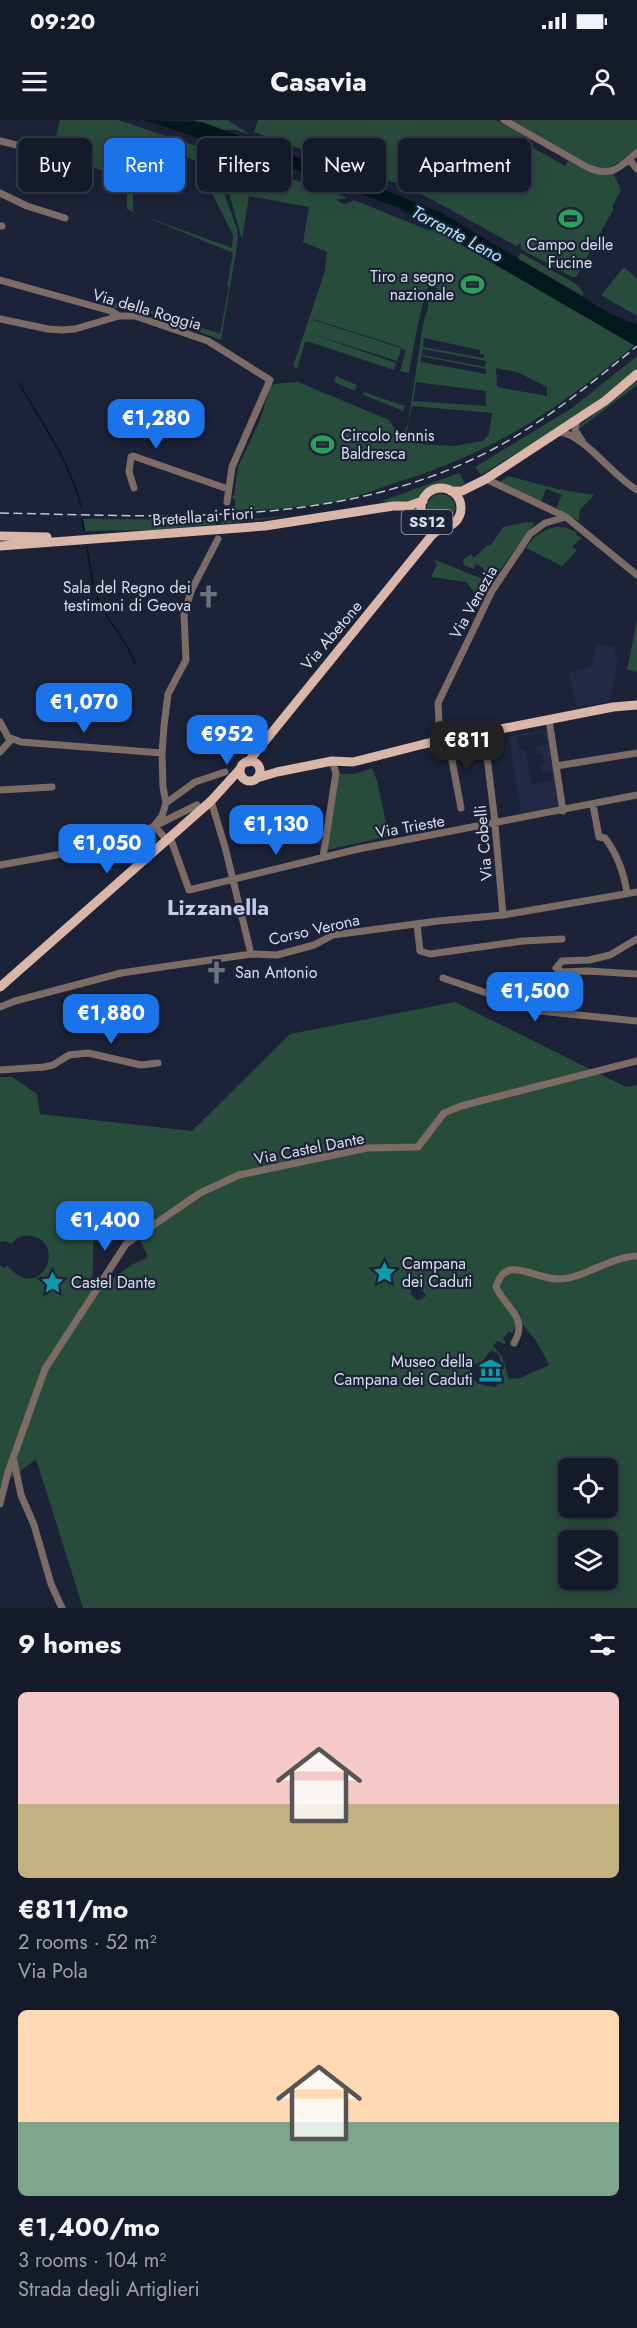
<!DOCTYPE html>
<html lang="en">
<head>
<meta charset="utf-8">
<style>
	:root { --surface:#151a2a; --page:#1e2332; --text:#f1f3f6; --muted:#9da1a8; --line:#343847; --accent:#1a73e8 }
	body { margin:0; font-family:Jost,sans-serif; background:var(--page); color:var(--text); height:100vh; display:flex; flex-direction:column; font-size:22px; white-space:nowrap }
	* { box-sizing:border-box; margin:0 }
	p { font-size:20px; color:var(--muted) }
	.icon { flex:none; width:33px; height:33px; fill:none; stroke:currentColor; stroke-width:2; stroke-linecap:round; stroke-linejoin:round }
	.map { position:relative; height:1488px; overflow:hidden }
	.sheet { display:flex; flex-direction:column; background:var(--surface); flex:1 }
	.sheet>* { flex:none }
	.banner { position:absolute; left:18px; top:18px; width:602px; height:54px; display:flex; gap:12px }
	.tools { position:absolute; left:558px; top:1338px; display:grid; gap:12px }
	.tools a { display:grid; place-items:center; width:60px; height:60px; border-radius:9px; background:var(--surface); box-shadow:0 3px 15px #0003,0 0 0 2px var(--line); font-size:30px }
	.price { position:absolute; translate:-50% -51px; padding:0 14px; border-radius:12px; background:var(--accent); color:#fff; font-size:20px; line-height:39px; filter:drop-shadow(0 2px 3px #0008) }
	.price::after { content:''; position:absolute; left:50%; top:36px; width:18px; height:14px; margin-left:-9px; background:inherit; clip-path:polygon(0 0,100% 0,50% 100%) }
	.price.active { background:#222; color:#fff }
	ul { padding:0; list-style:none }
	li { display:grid; align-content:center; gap:12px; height:318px; padding:0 18px }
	li span { display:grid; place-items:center; height:186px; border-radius:9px; color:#555 }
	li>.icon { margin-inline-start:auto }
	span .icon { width:108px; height:108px; fill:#fffc; stroke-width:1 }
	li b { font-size:26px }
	h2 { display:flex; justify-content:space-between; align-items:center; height:72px; padding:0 18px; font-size:26px }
	.pill { padding:0 21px; border-radius:9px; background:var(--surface); box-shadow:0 3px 15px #0003,0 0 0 2px var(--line); font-size:21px; line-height:54px }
	.pill.active { background:var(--accent); color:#fff }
	.status { display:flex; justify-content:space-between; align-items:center; height:42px; padding:0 30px; background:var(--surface); direction:ltr }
	.status svg { height:16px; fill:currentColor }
	header { display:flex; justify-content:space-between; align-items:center; height:78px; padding:0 18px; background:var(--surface); font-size:27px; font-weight:700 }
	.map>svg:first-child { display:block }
	.built { fill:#232a46; fill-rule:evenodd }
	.green { fill:#284c3c; fill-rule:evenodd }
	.water { fill:#01181d }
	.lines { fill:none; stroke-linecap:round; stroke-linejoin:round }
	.stream { stroke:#01181d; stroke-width:1.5 }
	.minor { stroke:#7d6c66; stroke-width:7 }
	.major { stroke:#d9b6a8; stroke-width:9 }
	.rail { stroke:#c0c5d5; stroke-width:1.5; stroke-dasharray:9 4.5; stroke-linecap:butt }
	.labels { text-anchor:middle; stroke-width:4.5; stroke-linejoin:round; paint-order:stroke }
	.shield { fill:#1c2238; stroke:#a0a6b7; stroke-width:1.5 }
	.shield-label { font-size:15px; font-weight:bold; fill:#d9deed }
	.poi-label { font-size:16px; fill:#d9deed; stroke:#1c2238; text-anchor:start }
	.street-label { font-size:16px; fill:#d9deed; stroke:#1c2238 }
	.water-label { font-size:18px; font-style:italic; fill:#abeaf9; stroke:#1c2238 }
	.district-label { font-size:22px; font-weight:bold; fill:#c2cbe9; stroke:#1c2238 }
</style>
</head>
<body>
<div class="status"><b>09:20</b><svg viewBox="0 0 49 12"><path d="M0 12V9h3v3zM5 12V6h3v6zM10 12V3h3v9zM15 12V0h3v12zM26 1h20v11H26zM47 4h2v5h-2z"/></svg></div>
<header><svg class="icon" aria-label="menu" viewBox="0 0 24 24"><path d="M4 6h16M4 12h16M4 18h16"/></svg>Casavia<svg class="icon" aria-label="person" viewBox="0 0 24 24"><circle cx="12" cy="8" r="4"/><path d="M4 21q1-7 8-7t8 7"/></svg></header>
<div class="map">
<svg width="637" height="1488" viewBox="0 0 637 1488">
	<rect width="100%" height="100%" fill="#1c2238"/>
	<!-- built -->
	<path class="built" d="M596 524 616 527 614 534 619 535 610 581 576 587 569 552 591 547Z
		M548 609 560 688 521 695 509 616ZM544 613 546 624 536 626 537 634H542L544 645 540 646 542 653 551 651 552 661 532 664 525 629 519 630 517 617Z"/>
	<!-- green -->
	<path class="green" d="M60 0H118L229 37 238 43C235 54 225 58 223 70L237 109 238 120 221 220 144 191 113 188 115 183 151 190 220 214 229 167 227 166 233 133 127 89V61L114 57 113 53 67 41 66 43 55 40 49 62 45 61ZM133 17 196 41 233 115 232 128 133 92Z
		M193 0H228L249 14 236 10H222Z
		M258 0H496L529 18 523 22 565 46 568 41C585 45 594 59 613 53L621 70 613 85V90L576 157H572L521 129 520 123 516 126 431 79 406 67 254 12Z
		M511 0H637V27L621 41 607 49 591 45Z
		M243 44H248L346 77 345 79H336L341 83 346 84 354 80 428 110 438 111 481 134 635 225C561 287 497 331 404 360 384 366 364 375 343 380 308 388 270 389 234 391L232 388 235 385V380L230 375 234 376 238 347 260 300 270 268 274 264 298 262 389 300 396 311 403 314 408 304 423 204 428 188V181L433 179 438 169 429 164C419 193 414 224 409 253L400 251 406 230 401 229 397 241 309 213 396 243 394 250 310 222H305L297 249 293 246 325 151 327 132 303 122 309 87 249 76 242 119 227 66ZM313 199 401 227V228L313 200ZM424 218 480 230V234L484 235V238L423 227ZM423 229 486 241 485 247 422 235ZM421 236 486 249V254L421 242ZM496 248 517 252 547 267V276L497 267ZM416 262 486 271V286L413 281ZM412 286 492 293 489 314 483 321 453 326 421 324 406 315Z
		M521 133 576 164 583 172V176L520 140 518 137Z
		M624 147 637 159V196L601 175Z
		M637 236V249L593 285 481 355 475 347 572 288Z
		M336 256 357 265 355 271 334 262Z
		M637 261V265L579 309 580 305Z
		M363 272 405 286 403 291 364 275Z
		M459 353 465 364C450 370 448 361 437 365 430 367 428 373 422 377 412 384 392 381 379 382Z
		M508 356 557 369 594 375 580 390 579 401 556 388 562 375 546 369 541 383 500 362Z
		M427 388a14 14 0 1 1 28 0a14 14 0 1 1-28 0Z
		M294 396 221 404 222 401Z
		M83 399 217 400 216 404 154 410 85 411Z
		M527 402 535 403 495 456 483 452 484 448 476 444 473 449 464 445 463 440 471 434 474 438 488 425 490 426 503 407Z
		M556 407H564L577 412 576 415 582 418 572 427 577 430 562 446 526 428C534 416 542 410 556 407Z
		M433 439 488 461V466L480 479 466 462 431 457 437 444Z
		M637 500V552L627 550Z
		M372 648 377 661 389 716 327 730 339 654H355Z
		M154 715 158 720 152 725 148 724 145 726 146 728 140 733 134 727 129 729 128 728Z
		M455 882 626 967 637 965V1488H83L36 1339 0 1366V1145L3 1148 8 1146C38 1184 69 1125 32 1116 23 1114 17 1117 11 1124L6 1121 0 1122V957H12L37 974 40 994 192 1011 290 914ZM146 1100 149 1106 125 1123 96 1169 92 1168 94 1104 130 1108ZM138 1117 147 1134 146 1138 133 1144 106 1163 103 1161 127 1125ZM418 1163 426 1176 418 1181 410 1173 412 1172 410 1168ZM519 1200 537 1222 549 1245 520 1258 509 1259 502 1236 493 1226 497 1221 505 1224 506 1222 503 1219 509 1211 512 1213ZM493 1231 499 1234C501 1247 504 1255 496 1267 484 1266 463 1262 472 1245L482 1242 489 1232ZM568 1348H608V1388H568ZM568 1420H608V1460H568Z"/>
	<!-- water -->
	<path class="water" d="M144 0 202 2 365 62 440 92 609 193 637 205V227L398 88 314 56Z"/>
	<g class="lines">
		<!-- stream -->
		<path class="stream" d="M19 263C42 303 70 342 81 386
			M82 399 84 410
			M87 427C90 447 92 468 101 486 112 506 127 522 135 543"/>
		<!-- minor -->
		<path class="minor" d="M504 0 587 47C612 58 619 48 637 32
			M0 21 37 30
			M629 39 637 49
			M0 73 27 86 65 98
			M0 106H2
			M0 160 111 191 119 196
			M0 199 48 209 62 210 75 209 119 196H135L208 221 270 260 232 347 227 382
			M577 299 575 310 582 321
			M559 312C584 314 612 356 637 370
			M486 359 566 397
			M134 368 129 352 131 337 133 336 228 369
			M549 600 563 691
			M0 602 8 617 21 622 162 633
			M484 612 494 694 503 795
			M448 619 461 688
			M440 621 438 583 492 471 530 414 545 403 566 397 637 455
			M0 632 12 619
			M556 646 637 633
			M0 670 52 667
			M211 681 225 727 251 834
			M166 683 195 662 225 652
			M593 685 599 717 605 718C617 734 624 753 627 773
			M154 706 162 696 166 683 163 667 162 633 164 606 168 574 186 540 184 493 192 469 218 419
			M154 706 167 720
			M170 717 189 770 358 729 637 675
			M323 737 336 653 332 641
			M0 745 118 724 197 685
			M417 804 420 831 430 834 523 821 562 819
			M637 819 610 835 589 840 562 841 556 848 562 852 588 851 637 854
			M443 858 539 891 637 901
			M0 887 15 881 121 853 251 834 277 835 314 825 333 815 438 801 503 795 637 772
			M0 950 44 947 53 945 69 935 88 933 141 945 158 943
			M514 1223C529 1197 506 1189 496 1167 506 1132 536 1161 560 1159 584 1158 610 1137 637 1136
			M14 1341 21 1375 34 1405 51 1464 62 1488
			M0 1384 8 1352 45 1249 126 1124 200 1073 239 1055 367 1028 418 1027 444 993 461 986 637 941"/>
		<!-- major -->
		<path class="major" d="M421 388a20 20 0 1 1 40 0a20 20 0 1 1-40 0Z
			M451 371H462L486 359 605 281 637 254
			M0 416 47 417
			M0 426 265 406 393 386H408L423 381
			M240 651a10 10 0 1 1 20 0a10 10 0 1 1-20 0Z
			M248 642 432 415 441 408
			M257 658 277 652 332 641 353 642 424 624 613 587 637 585
			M0 867 211 681 240 649"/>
		<!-- rail -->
		<path class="rail" d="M0 393C169 396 343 410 497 327 548 299 592 263 637 226"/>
	</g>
	<!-- icons -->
	<defs>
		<symbol id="stadium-bare" viewBox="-9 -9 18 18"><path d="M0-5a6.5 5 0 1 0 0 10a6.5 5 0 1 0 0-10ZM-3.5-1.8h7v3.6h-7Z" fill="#2e9e5b" stroke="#1c2238" stroke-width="2.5" paint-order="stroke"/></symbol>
		<symbol id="church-bare" viewBox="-9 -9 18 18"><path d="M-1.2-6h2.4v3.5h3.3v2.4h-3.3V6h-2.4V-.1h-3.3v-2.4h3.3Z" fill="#6b7280" stroke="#1c2238" stroke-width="2.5" paint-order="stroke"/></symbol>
		<symbol id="sight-bare" viewBox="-9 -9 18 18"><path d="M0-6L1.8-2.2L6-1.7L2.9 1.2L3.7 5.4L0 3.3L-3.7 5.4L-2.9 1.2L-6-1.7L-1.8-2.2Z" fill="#0f9aa8" stroke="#1c2238" stroke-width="2.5" paint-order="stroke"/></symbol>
		<symbol id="museum-bare" viewBox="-9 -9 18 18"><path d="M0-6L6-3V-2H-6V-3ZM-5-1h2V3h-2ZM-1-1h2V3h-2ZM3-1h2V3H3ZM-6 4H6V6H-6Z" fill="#0f9aa8" stroke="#1c2238" stroke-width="2.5" paint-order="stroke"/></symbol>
	</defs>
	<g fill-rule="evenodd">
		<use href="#stadium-bare" x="554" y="82" width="33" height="33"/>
		<use href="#stadium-bare" x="456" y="148" width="33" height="33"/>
		<use href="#stadium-bare" x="306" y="308" width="33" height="33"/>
		<use href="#church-bare" x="192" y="460" width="33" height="33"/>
		<use href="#church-bare" x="200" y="836" width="33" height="33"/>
		<use href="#sight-bare" x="368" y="1136" width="33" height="33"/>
		<use href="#sight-bare" x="36" y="1146" width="33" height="33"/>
		<use href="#museum-bare" x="474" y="1234" width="33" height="33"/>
	</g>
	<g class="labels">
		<!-- shield labels -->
		<rect class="shield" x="401.5" y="390" width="51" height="24" rx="4.5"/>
		<g class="shield-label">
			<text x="427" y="407">SS12</text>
		</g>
		<!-- poi labels -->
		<g class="poi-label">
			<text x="570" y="130" text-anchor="middle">Campo delle<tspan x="570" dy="18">Fucine</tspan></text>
			<text x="454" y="162" text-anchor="end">Tiro a segno<tspan x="454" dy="18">nazionale</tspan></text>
			<text x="341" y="321">Circolo tennis<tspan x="341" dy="18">Baldresca</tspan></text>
			<text x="191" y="473" text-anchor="end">Sala del Regno dei<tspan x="191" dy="18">testimoni di Geova</tspan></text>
			<text x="235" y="858">San Antonio</text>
			<text x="402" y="1149">Campana<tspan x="402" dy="18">dei Caduti</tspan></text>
			<text x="71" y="1168">Castel Dante</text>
			<text x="473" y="1247" text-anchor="end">Museo della<tspan x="473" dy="18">Campana dei Caduti</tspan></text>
		</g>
		<!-- street labels -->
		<g class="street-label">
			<text transform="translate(147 189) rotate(16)" y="6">Via della Roggia</text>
			<text transform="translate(203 396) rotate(-4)" y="6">Bretella ai Fiori</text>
			<text transform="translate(473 482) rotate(-61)" y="6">Via Venezia</text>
			<text transform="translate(331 515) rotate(-50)" y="6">Via Abetone</text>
			<text transform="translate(410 706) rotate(-10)" y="6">Via Trieste</text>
			<text transform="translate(483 723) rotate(-95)" y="6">Via Cobelli</text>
			<text transform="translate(314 809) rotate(-13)" y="6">Corso Verona</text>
			<text transform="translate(309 1028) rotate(-11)" y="6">Via Castel Dante</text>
		</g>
		<!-- water labels -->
		<g class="water-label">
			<text transform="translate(457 114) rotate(28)" y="6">Torrente Leno</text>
		</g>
		<!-- district labels -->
		<g class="district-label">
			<text x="218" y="795">Lizzanella</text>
		</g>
	</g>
</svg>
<div class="tools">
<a><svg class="icon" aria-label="locate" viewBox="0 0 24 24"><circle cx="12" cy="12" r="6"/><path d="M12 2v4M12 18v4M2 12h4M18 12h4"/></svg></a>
<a><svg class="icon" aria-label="layers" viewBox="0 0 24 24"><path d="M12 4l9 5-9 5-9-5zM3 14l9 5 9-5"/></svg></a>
</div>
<b class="price" style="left:156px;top:330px">€1,280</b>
<b class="price" style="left:84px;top:614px">€1,070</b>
<b class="price" style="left:227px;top:646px">€952</b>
<b class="price active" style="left:467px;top:652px">€811</b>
<b class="price" style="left:276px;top:736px">€1,130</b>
<b class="price" style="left:107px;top:755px">€1,050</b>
<b class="price" style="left:535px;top:903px">€1,500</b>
<b class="price" style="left:111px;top:925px">€1,880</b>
<b class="price" style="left:105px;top:1132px">€1,400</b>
<div class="banner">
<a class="pill">Buy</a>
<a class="pill active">Rent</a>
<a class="pill">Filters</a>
<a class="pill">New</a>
<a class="pill">Apartment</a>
</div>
</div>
<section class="sheet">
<h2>9 homes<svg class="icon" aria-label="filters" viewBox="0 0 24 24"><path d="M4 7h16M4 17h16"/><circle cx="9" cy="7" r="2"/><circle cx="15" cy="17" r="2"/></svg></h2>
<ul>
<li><span style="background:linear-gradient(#f6c9c9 60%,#c2b280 0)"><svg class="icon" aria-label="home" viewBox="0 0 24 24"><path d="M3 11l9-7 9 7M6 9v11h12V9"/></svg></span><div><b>€811/mo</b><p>2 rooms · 52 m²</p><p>Via Pola</p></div></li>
<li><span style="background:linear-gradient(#ffd9b3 60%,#7fa58c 0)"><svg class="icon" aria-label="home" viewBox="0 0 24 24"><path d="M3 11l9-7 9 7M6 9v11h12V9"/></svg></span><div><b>€1,400/mo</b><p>3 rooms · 104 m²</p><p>Strada degli Artiglieri</p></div></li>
</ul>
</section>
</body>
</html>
